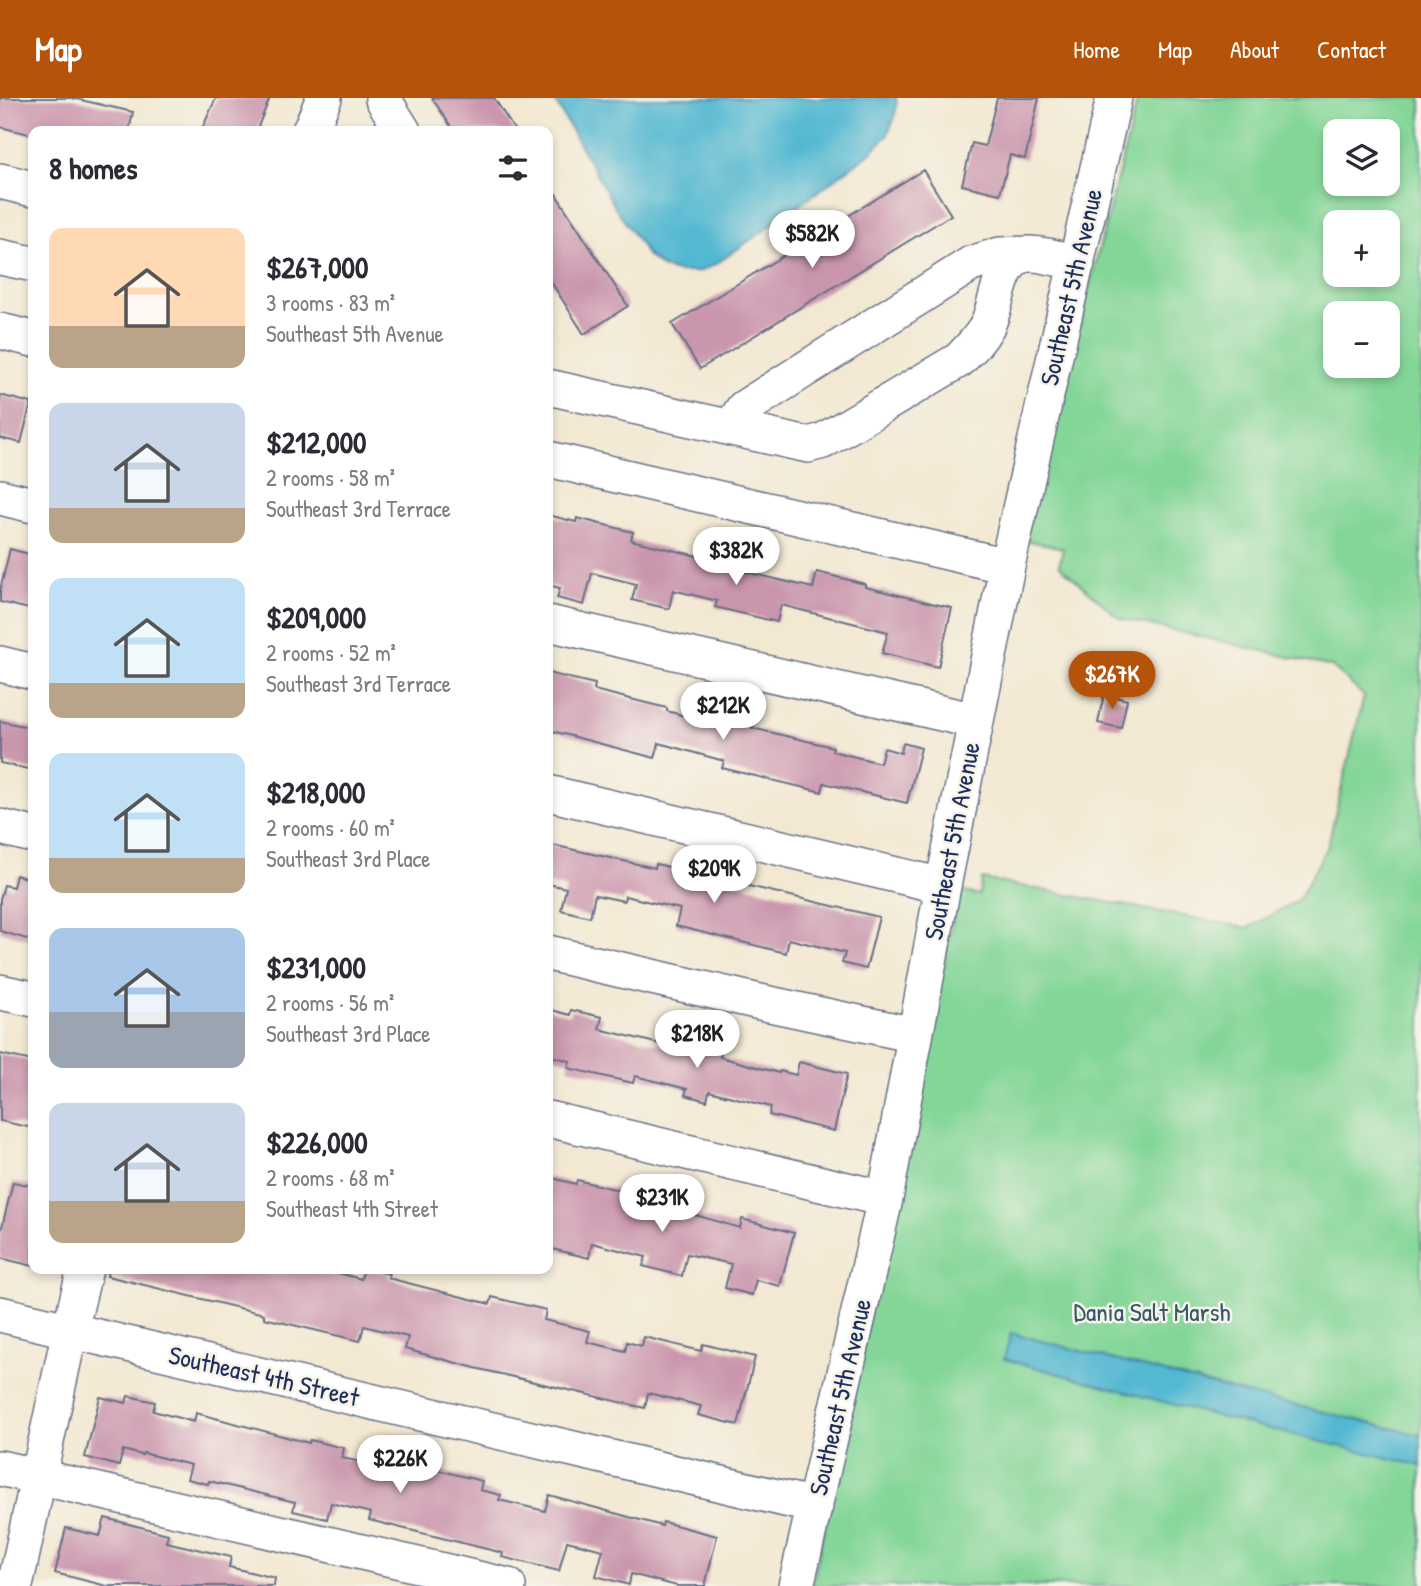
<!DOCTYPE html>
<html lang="en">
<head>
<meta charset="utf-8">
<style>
	:root { --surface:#fff; --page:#f7f7f7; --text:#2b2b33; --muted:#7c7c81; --accent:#b45309 }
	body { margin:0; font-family:"Patrick Hand",sans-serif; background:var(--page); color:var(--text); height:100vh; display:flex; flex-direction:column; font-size:26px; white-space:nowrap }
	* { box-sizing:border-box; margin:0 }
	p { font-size:23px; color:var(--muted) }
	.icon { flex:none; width:38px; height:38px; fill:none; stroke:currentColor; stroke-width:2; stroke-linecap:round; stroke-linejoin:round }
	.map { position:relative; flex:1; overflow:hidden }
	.drawer { position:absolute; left:28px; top:28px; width:525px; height:1148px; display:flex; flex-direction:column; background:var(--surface); border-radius:14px; box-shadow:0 4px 10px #0003 }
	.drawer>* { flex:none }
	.controls { position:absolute; left:1323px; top:21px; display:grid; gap:14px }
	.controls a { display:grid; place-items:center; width:77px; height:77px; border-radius:14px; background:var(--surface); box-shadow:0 4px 10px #0003; font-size:35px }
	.price { position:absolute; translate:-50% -60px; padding:0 16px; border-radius:24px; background:#fff; color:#222; font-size:23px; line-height:46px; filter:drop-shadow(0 2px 4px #0008) }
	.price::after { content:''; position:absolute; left:50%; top:42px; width:21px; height:16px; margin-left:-10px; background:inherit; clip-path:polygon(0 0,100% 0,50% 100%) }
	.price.selected { background:var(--accent); color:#fff }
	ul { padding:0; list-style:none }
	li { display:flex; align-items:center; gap:21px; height:175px; padding:0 21px }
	li span { display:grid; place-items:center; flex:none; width:196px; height:140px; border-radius:14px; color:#555 }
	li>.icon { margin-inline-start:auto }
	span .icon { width:84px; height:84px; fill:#fffc; stroke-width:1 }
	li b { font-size:30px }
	h2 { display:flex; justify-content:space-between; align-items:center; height:84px; padding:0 21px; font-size:30px }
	header { display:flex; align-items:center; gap:42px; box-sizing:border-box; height:98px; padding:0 35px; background:var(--accent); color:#fff }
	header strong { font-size:33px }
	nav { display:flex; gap:38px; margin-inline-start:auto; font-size:24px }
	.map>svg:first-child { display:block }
	.green { fill:#83d698; stroke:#4f827b; stroke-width:2; fill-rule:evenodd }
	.water { fill:#53b8d1; stroke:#377498; stroke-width:2 }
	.building { fill:#ca96ad }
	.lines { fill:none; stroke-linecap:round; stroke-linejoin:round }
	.minor-casing { stroke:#677087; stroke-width:38 }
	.minor { stroke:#fff; stroke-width:35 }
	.labels { text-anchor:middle; stroke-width:5; stroke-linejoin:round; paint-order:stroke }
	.street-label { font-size:26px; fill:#1b2f5e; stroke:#f7f3e8 }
	.park-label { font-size:26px; fill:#35596c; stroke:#f7f3e8 }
</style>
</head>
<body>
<header>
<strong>Map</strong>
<nav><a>Home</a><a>Map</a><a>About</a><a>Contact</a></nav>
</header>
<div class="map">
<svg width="1421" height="1488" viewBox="0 0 1421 1488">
	<rect width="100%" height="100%" fill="#f7f3e8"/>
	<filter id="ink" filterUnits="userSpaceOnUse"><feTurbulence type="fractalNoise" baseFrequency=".0143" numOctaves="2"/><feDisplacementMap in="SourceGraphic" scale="14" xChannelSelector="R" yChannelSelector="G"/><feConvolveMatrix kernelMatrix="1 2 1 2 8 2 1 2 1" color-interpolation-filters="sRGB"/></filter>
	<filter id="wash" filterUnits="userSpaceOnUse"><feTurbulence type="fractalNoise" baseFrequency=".00686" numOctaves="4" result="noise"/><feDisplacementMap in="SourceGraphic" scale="28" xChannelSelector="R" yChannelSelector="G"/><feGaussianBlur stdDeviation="1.57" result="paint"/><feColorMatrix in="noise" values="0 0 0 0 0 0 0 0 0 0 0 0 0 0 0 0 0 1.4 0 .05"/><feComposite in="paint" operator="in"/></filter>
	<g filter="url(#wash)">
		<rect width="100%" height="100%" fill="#f3e8d2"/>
		<!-- green -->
		<path class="green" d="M1138 0H1421V1488H812L959 793 979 797 982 781 1248 830 1299 801 1327 750 1364 598 1332 569 1119 520 1059 467 1063 450 1024 442ZM1335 33H1388V86H1335ZM1335 124H1388V177H1335ZM1335 215H1388V268H1335Z"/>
		<!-- water -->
		<path class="water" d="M553 0H896L897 2 895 19 887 38 870 55 782 120 716 166 699 174H678L662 170 648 158 615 109Z
			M1011 1235 1239 1294 1421 1337V1368L1216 1318 1004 1261Z"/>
		<g id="blocks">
			<!-- building -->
			<path class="building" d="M0 0H72L133 14 129 33H33V37L0 29Z
				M216 0H270L256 33H201Z
				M432 0H494L515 33H454Z
				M997 0H1039L1025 61 1010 57 1000 96 962 87 972 45 985 48Z
				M923 72 951 117 700 271 672 226Z
				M548 84 628 208 584 236 548 179Z
				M0 297 31 305 21 345 0 340Z
				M548 417 576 424 577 420 633 434 631 442 743 469 742 473 813 490 817 474 865 486V489L952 510 938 569 882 555 888 534 781 507 777 524 715 509 717 503 673 492 669 511 632 502 636 486 592 475 584 507 557 500 560 490 548 487Z
				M10 451 33 457V512L0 504V492Z
				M548 575 595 586 594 592 667 610V613L714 626 718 612 736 617 738 607 757 613 752 630 833 649 832 653 880 665 884 650 901 655 903 645 921 650 907 705 824 685 822 694 722 670 724 663 659 645 655 660 548 632Z
				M1104 596 1127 602 1121 630 1098 625Z
				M0 623 33 630V672L0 665Z
				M548 746 655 770 656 766 879 819 866 871 842 865 845 855 789 841 786 855 676 828 680 811 625 798 624 803 595 797 590 819 561 812 566 790 548 786Z
				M16 777 33 782V843L0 833V801L4 787 13 789Z
				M548 911 570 917 571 912 602 919 599 931 696 955 700 937 724 943 720 959 779 975 780 973 796 977 799 964 847 976 834 1033 769 1017 771 1009 709 993 707 1003 685 997 687 991 635 978 633 985 568 970 570 963 551 958 553 949 548 948Z
				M0 956 33 963V1030L0 1023Z
				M548 1079 576 1086 577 1082 697 1111 695 1117 740 1130 742 1121 794 1135 780 1188 756 1182 752 1197 725 1190 731 1166 687 1156 682 1178 643 1168 646 1159 592 1145 589 1160 548 1150Z
				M13 1084 33 1088V1168L0 1160V1137Z
				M108 1171H323L361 1181 364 1171H368L389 1176 388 1180 490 1206 492 1199 546 1212 544 1222 590 1233 587 1244 625 1253 627 1244 642 1248 644 1239 701 1253 703 1246 755 1259 738 1327 698 1317 701 1308 648 1295 645 1310 475 1270 405 1251 408 1239 364 1228 360 1243 264 1220V1216L107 1178Z
				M128 1298 155 1304 153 1313 194 1324 196 1315 309 1345 310 1342 344 1350 342 1360 404 1373 406 1364 482 1383 480 1392 501 1397 499 1402 545 1413 549 1397 662 1428 663 1424 717 1438 705 1488H677L631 1476 629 1487 596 1478 603 1452 567 1443 559 1473 502 1459 503 1455 369 1422 371 1415 331 1405 327 1421 293 1413 295 1404 209 1383 208 1386 187 1381 191 1367 143 1355 142 1357 123 1352 119 1368 85 1359 100 1299 126 1305Z
				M105 1420 168 1436 166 1444 231 1459 229 1469 275 1480 274 1488H107L55 1475 66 1430 100 1438Z"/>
		</g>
	</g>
	<g filter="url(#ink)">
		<use href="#blocks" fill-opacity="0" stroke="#677087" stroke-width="2"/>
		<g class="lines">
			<defs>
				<path id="minor" d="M383 1 403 33
					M310 33 324 0
					M0 83 33 91
					M0 159 33 166
					M0 233 33 241
					M548 289 808 347 823 343 959 262C970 251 980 241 987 228 998 207 998 159 1028 156 1042 155 1063 162 1077 165
					M730 330 744 310 971 166 1000 157 1029 156
					M548 361 1007 468
					M0 399 33 407
					M548 525 976 623
					M0 566 33 574
					M548 695 943 788
					M0 729 33 737
					M548 855 760 904 915 937
					M0 894 33 901
					M548 1021 885 1101
					M0 1216 815 1408
					M0 1370 508 1488
					M15 1488 70 1232 85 1171
					M796 1488 885 1101 943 788 1007 468 1114 0"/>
			</defs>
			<!-- minor casing -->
			<use href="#minor" class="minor-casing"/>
			<!-- minor -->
			<use href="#minor" class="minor"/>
		</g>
	</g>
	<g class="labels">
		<!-- street labels -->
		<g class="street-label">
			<text transform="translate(1071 189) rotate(-77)" y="9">Southeast 5th Avenue</text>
			<text transform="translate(952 743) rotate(-79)" y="9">Southeast 5th Avenue</text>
			<text transform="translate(264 1278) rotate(13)" y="9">Southeast 4th Street</text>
			<text transform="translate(840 1299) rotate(-77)" y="9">Southeast 5th Avenue</text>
		</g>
		<!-- park labels -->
		<g class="park-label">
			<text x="1152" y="1223">Dania Salt Marsh</text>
		</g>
	</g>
</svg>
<div class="controls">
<a><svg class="icon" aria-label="layers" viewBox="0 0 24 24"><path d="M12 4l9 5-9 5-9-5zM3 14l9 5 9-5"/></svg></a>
<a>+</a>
<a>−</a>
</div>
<b class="price" style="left:812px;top:172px">$582K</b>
<b class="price" style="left:736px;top:489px">$382K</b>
<b class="price selected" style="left:1112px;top:613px">$267K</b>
<b class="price" style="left:723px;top:644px">$212K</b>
<b class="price" style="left:714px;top:807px">$209K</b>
<b class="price" style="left:697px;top:972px">$218K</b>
<b class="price" style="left:662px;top:1136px">$231K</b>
<b class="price" style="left:400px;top:1397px">$226K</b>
<section class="drawer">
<h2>8 homes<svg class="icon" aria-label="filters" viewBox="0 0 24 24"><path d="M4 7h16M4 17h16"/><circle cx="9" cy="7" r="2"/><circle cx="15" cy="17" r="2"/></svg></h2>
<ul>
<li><span style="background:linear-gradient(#ffd9b3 70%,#b9a48a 0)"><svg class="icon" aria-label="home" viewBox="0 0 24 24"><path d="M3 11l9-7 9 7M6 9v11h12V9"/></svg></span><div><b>$267,000</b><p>3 rooms · 83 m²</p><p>Southeast 5th Avenue</p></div></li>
<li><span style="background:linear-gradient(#c9d6e8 75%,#b9a48a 0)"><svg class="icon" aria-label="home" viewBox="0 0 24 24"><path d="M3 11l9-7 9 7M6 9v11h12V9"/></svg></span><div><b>$212,000</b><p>2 rooms · 58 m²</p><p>Southeast 3rd Terrace</p></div></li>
<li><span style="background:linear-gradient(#bfe0f5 75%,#b9a48a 0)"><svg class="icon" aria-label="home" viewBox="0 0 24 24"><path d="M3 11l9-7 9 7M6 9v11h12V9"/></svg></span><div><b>$209,000</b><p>2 rooms · 52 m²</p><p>Southeast 3rd Terrace</p></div></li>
<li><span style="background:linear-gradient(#bfe0f5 75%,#b9a48a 0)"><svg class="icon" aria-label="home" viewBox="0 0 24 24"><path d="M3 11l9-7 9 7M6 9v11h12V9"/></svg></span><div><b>$218,000</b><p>2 rooms · 60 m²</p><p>Southeast 3rd Place</p></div></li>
<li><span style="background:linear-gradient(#a9c7e8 60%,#9aa5b1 0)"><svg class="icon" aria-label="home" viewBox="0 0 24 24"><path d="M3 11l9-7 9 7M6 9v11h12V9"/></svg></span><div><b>$231,000</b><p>2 rooms · 56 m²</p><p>Southeast 3rd Place</p></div></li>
<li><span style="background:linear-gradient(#c9d6e8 70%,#b9a48a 0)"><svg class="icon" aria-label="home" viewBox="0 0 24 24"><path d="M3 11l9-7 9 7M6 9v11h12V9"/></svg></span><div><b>$226,000</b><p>2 rooms · 68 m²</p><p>Southeast 4th Street</p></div></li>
</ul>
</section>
</div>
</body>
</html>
